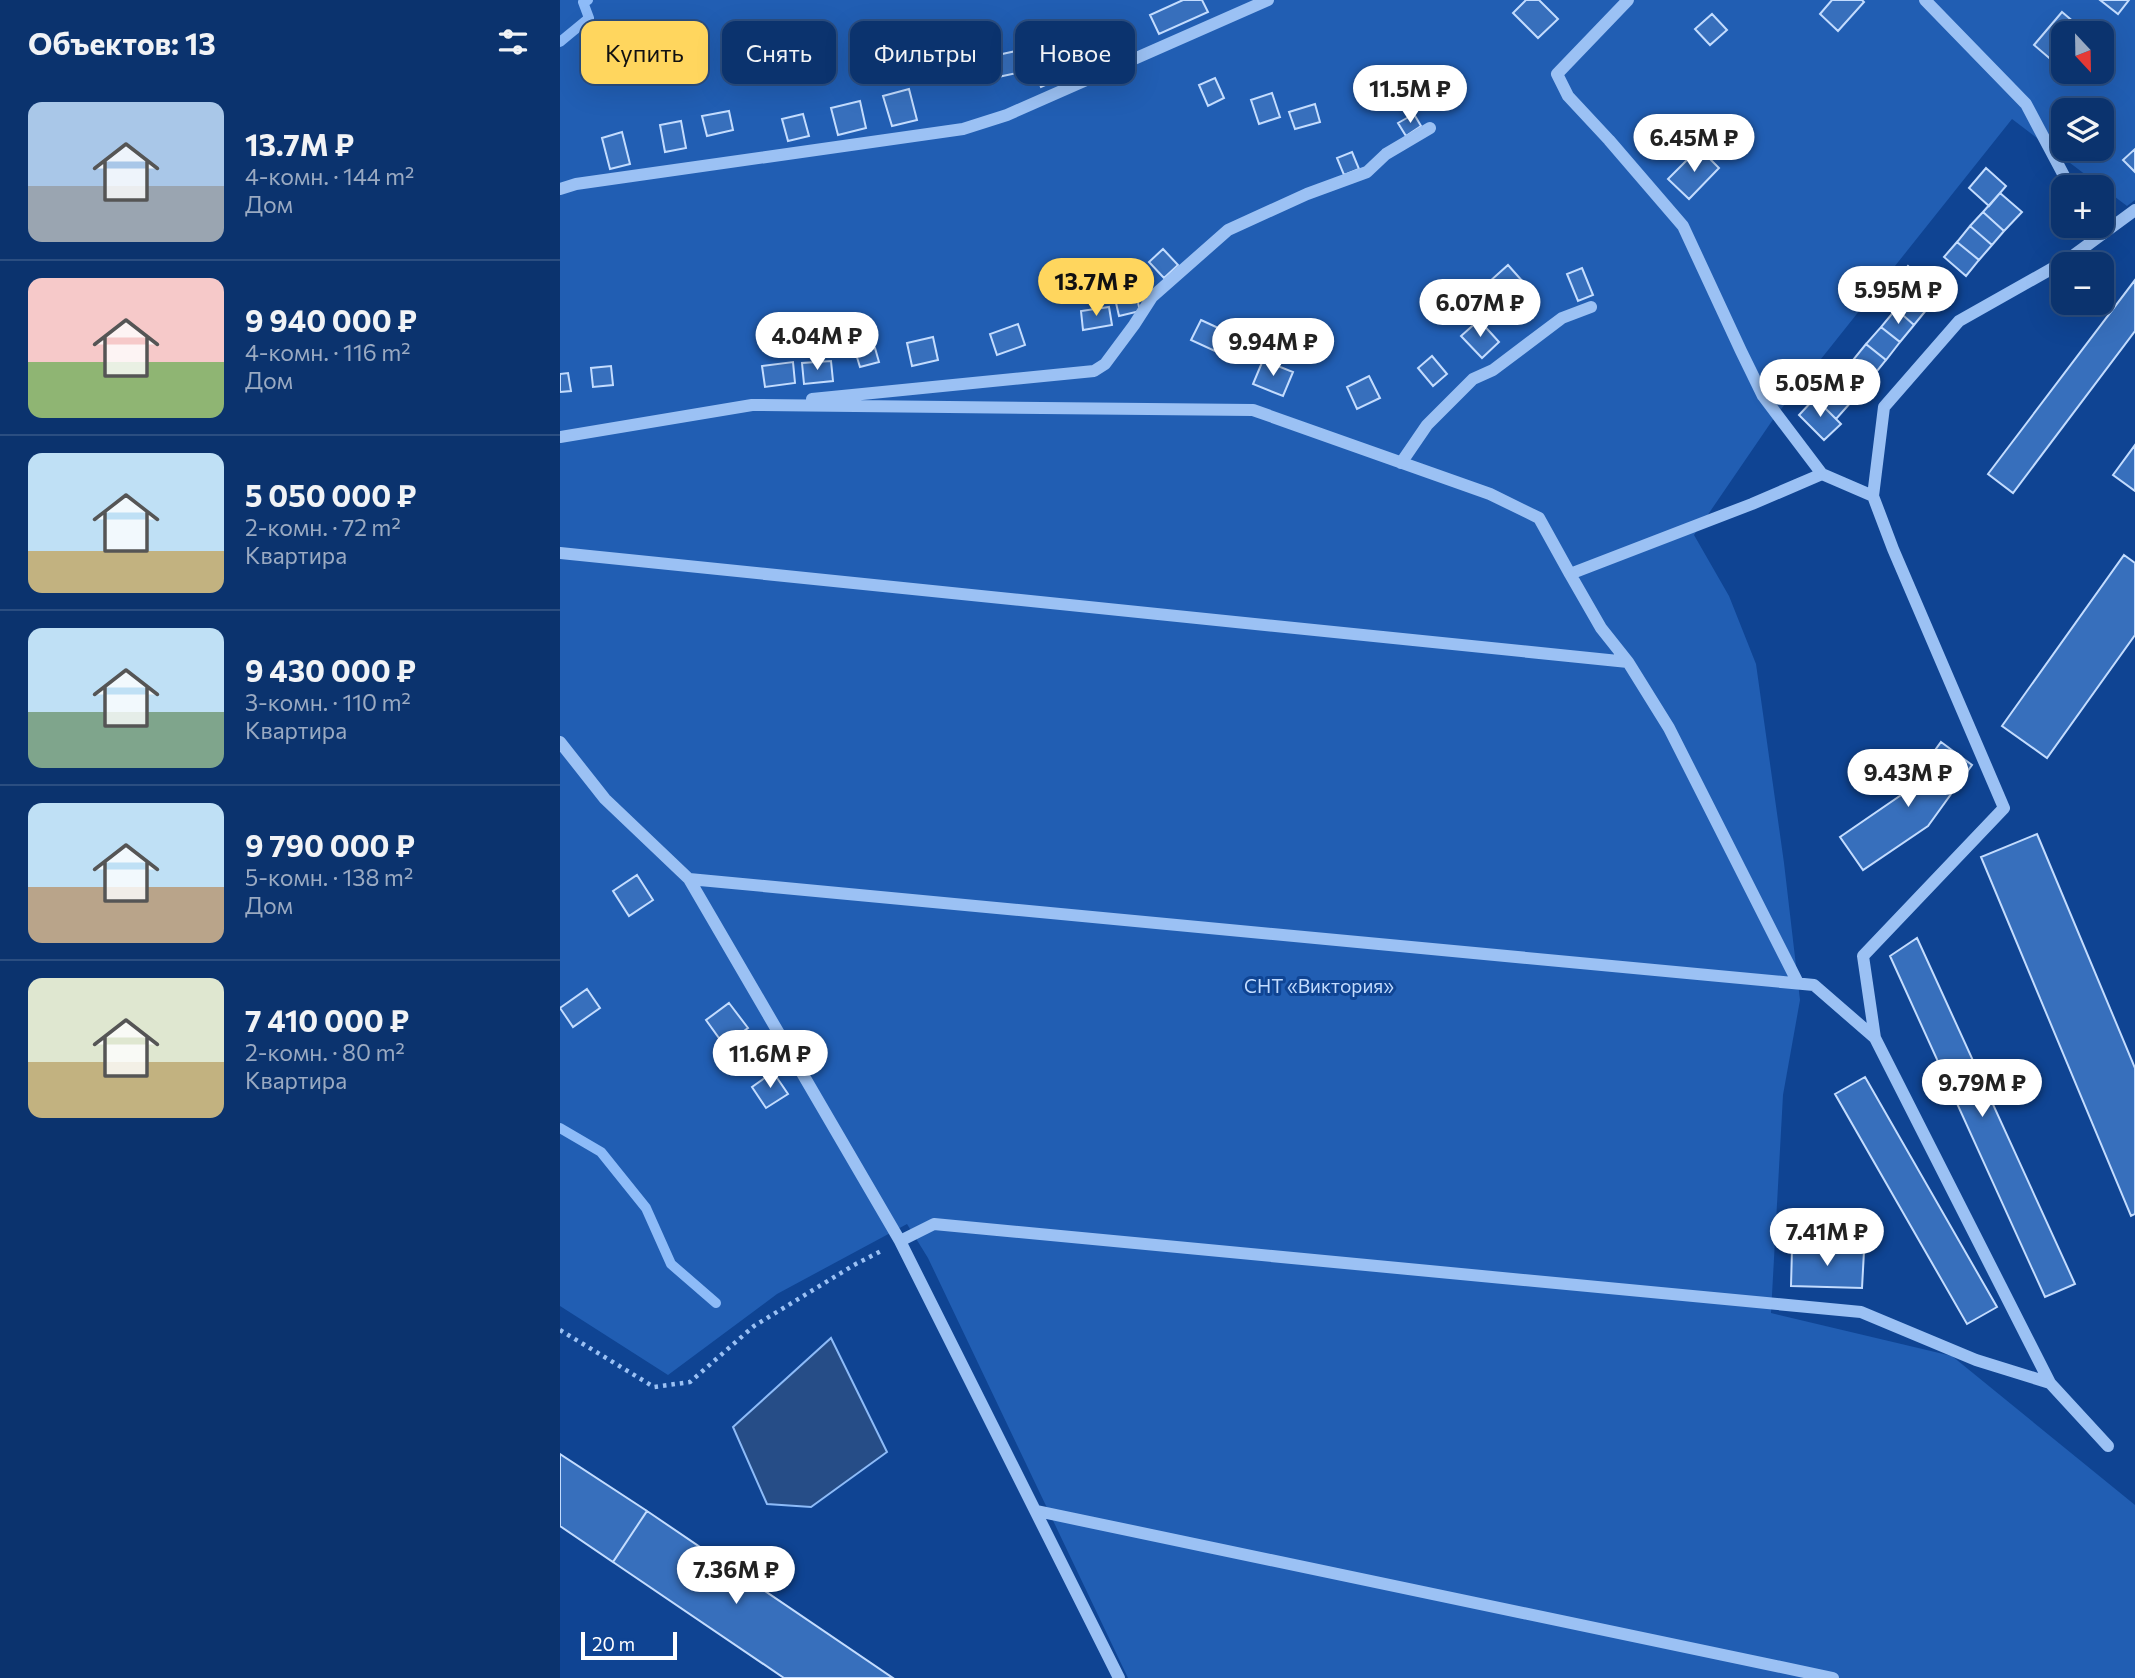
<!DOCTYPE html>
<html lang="ru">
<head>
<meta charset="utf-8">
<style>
	:root { --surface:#0b336e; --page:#193f76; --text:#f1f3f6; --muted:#9aaac2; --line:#2b4e81; --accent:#ffd65e }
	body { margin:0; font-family:Commissioner,sans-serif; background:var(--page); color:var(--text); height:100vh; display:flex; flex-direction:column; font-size:26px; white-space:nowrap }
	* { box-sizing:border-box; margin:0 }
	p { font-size:23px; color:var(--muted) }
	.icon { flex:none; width:38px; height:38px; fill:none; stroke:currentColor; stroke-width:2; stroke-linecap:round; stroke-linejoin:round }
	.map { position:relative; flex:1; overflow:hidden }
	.details { display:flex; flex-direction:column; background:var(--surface); width:560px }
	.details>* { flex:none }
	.top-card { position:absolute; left:21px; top:21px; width:665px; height:63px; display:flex; gap:14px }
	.needle { width:46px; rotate:158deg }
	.fabs { position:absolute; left:1491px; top:21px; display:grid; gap:14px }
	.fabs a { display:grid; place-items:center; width:63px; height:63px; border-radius:14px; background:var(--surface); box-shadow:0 7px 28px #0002,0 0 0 2px var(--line); font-size:35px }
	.scale { position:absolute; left:21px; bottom:18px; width:96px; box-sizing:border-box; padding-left:7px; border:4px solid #fff; border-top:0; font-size:19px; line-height:24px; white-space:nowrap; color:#fff; -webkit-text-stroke:5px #0f4493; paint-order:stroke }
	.price { position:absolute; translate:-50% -60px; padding:0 16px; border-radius:24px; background:#fff; color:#222; font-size:23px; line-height:46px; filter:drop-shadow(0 2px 4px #0008) }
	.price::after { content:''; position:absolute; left:50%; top:42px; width:21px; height:16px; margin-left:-10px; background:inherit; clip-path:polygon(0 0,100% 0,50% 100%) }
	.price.active { background:var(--accent); color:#111 }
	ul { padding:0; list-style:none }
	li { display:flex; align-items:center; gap:21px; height:175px; padding:0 28px }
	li+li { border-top:2px solid var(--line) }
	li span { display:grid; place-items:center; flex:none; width:196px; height:140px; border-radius:14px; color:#555 }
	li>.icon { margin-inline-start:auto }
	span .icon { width:84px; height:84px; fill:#fffc; stroke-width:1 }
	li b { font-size:30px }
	h2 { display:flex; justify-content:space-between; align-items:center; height:84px; padding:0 28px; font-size:30px }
	.tag { padding:0 24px; border-radius:14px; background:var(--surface); box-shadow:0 7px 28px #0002,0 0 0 2px var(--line); font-size:24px; line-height:63px }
	.tag.active { background:var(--accent); color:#111 }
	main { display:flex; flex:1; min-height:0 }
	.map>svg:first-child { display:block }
	.green { fill:#215eb3; fill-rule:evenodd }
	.water { fill:#264d87; stroke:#8dbbf8; stroke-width:2 }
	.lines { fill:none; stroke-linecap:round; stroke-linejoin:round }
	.stream { stroke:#8dbbf8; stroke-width:10 }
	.building { fill:#376fbc; stroke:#c3dcfe; stroke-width:2 }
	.path { stroke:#9bc1f4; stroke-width:4.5; stroke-dasharray:3.5 5; stroke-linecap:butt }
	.minor { stroke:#9bc1f4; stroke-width:12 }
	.labels { text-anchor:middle; stroke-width:6; stroke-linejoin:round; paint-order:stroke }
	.park-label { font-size:19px; fill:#c3dcfe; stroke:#0f4493 }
</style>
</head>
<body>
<main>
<section class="details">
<h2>Объектов: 13<svg class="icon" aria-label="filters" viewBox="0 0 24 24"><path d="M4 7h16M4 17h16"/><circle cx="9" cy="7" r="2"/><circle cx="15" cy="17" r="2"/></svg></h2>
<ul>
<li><span style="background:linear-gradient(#a9c7e8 60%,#9aa5b1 0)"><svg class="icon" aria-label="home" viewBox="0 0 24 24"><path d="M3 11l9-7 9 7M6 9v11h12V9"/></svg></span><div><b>13.7M ₽</b><p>4-комн. · 144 m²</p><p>Дом</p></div></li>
<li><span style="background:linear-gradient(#f6c9c9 60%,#8fb573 0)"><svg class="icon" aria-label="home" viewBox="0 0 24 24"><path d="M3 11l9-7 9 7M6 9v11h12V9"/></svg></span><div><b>9 940 000 ₽</b><p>4-комн. · 116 m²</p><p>Дом</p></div></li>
<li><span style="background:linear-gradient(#bfe0f5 70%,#c2b280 0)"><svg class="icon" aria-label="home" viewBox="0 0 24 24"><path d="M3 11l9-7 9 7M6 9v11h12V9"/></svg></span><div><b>5 050 000 ₽</b><p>2-комн. · 72 m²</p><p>Квартира</p></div></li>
<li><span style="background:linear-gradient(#bfe0f5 60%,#7fa58c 0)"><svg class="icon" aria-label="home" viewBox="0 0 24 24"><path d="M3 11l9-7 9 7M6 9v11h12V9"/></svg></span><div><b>9 430 000 ₽</b><p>3-комн. · 110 m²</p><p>Квартира</p></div></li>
<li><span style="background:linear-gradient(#bfe0f5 60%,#b9a48a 0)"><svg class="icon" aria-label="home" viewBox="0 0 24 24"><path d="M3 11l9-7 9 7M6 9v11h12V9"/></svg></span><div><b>9 790 000 ₽</b><p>5-комн. · 138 m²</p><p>Дом</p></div></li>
<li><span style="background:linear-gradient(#dfe7d0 60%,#c2b280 0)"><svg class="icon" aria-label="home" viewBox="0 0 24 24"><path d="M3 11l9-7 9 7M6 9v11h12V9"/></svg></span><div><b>7 410 000 ₽</b><p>2-комн. · 80 m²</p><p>Квартира</p></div></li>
</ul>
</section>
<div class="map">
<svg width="1575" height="1678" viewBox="0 0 1575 1678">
	<rect width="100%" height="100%" fill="#0f4493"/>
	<!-- green -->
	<path class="green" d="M0 0H1575V200L1567 206 1452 119 1214 418 1134 535 1169 596 1196 664 1224 863 1240 1000 1223 1095 1211 1313 1392 1356 1575 1505V1678H568L368 1258 347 1224 217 1294 108 1375 0 1306ZM1503 33H1542V72H1503ZM1503 110H1542V149H1503Z"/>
	<!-- water -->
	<path class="water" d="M271 1338 327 1452 251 1507 207 1504 173 1427Z"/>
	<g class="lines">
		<!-- stream -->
		<path class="stream" d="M0 42 29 18 23 2 28 0
			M0 1128 41 1152 86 1208 111 1264 156 1303"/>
	</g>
	<!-- building -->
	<path class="building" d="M623 0H642L648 12 599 34 590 15Z
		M966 0H979L998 19 978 38 953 13Z
		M1272 0H1302L1304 2 1278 31 1260 14Z
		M1540 0H1569L1558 14Z
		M1502 12 1522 29 1519 33H1503V51L1494 62 1474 45Z
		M1152 14 1167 30 1150 45 1135 29Z
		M456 51 461 72 438 77 433 56Z
		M499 54 508 75 481 87 472 66Z
		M655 78 664 98 648 106 639 85Z
		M349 89 357 120 332 126 323 96Z
		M712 93 720 117 699 124 691 100Z
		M300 101 306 128 278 135 271 108Z
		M755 104 760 122 735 129 729 112Z
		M169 111 173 130 147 136 142 116Z
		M243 114 249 136 228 141 222 119Z
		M854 114 861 126 846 136 838 123Z
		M121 121 126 148 105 152 100 125Z
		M62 132 70 164 50 169 42 138Z
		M1139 148 1159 168 1129 199 1108 179Z
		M1575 149V172L1563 160Z
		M792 152 799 169 784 175 777 158Z
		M1426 168 1446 186 1429 206 1409 188Z
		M1440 193 1462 212 1444 231 1423 212Z
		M1423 212 1444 231 1432 245 1410 226Z
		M1410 226 1432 245 1419 260 1397 242Z
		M1397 242 1419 260 1406 276 1384 257Z
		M603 249 618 265 604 278 589 262Z
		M948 265 964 283 945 300 929 282Z
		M1348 266 1380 294 1367 309 1335 282Z
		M1022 268 1033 295 1018 301 1007 274Z
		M1575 280V331L1453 493 1428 474Z
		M575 290 580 311 559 316 554 294Z
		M1349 293 1367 309 1354 325 1336 309Z
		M549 307 552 325 523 330 521 311Z
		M1336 309 1354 325 1340 342 1321 327Z
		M641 320 667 332 657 352 631 340Z
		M919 320 939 342 922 358 901 336Z
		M458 324 465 345 437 355 430 334Z
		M1321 327 1340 342 1326 360 1306 344Z
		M373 337 378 360 352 366 347 343Z
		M1306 344 1326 360 1313 376 1293 360Z
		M315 348 319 362 300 367 296 354Z
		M872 356 887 374 873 386 858 368Z
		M703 360 733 372 723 396 693 384Z
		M1293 360 1313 376 1300 392 1280 373Z
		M271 361 273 381 244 384 242 363Z
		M233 362 235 383 205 387 202 366Z
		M51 366 53 385 33 387 31 368Z
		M8 373 11 391 0 392V374Z
		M1280 373 1300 392 1276 419 1255 398Z
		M809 376 820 398 797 409 787 387Z
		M1255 398 1281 424 1264 440 1239 415Z
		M1575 445V491L1553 475Z
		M1564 555 1575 563V635L1487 758 1442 726Z
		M1381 742 1412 765 1368 826 1303 870 1280 837 1344 793Z
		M1477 834 1575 1068V1214L1571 1216 1421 857Z
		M77 875 93 900 69 916 53 891Z
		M1357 938 1515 1284 1485 1297 1330 956Z
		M27 989 40 1008 13 1027 0 1008Z
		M169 1003 188 1028 164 1045 146 1020Z
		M213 1072 228 1094 206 1108 192 1087Z
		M1305 1077 1437 1307 1407 1324 1275 1094Z
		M1232 1249 1304 1251 1302 1288 1231 1286Z
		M0 1454 87 1511 53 1562 0 1526Z
		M87 1511 333 1678H224L53 1562Z"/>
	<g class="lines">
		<!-- path -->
		<path class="path" d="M0 1330 94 1387 130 1382 194 1326 294 1265 323 1250"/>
		<!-- minor -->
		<path class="minor" d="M1068 0 997 74 1008 96 1049 140 1123 226 1181 351 1203 396 1262 474 1313 496
			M1365 0 1466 104 1510 187
			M0 189 16 184 403 129 447 115 708 0
			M1531 226 1537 238 1507 260 1399 321 1324 407 1313 496 1333 549 1444 808 1303 956 1315 1038 1490 1383 1548 1446
			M1537 238 1575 210
			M252 399 534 371 545 364 574 325 592 297 668 230 747 194 807 172 826 154 870 128
			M0 437 192 405 693 410 930 494 979 518 1010 574 1192 504 1262 474
			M841 463 867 425 913 379 933 370 1002 318 1031 307
			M0 553 1068 662 1109 728 1238 983
			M1010 574 1041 628 1068 662
			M0 742 45 799 129 879
			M340 1241 374 1224 1301 1312 1416 1360 1490 1383
			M477 1511 1273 1678
			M559 1678 340 1241 129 879 1254 985 1315 1038"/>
	</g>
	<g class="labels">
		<!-- park labels -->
		<g class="park-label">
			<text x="759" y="993">СНТ «Виктория»</text>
		</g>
	</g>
</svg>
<div class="fabs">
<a><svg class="needle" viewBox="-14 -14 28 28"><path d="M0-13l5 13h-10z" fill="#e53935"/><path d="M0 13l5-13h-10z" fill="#9aaac2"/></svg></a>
<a><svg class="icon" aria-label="layers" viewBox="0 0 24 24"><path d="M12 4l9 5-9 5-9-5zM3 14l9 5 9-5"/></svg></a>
<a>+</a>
<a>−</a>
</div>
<div class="scale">20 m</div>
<b class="price" style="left:850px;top:125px">11.5M ₽</b>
<b class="price" style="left:1134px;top:174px">6.45M ₽</b>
<b class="price active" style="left:536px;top:318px">13.7M ₽</b>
<b class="price" style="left:1338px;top:326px">5.95M ₽</b>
<b class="price" style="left:920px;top:339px">6.07M ₽</b>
<b class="price" style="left:257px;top:372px">4.04M ₽</b>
<b class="price" style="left:713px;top:378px">9.94M ₽</b>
<b class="price" style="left:1260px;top:419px">5.05M ₽</b>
<b class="price" style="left:1348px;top:809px">9.43M ₽</b>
<b class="price" style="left:210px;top:1090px">11.6M ₽</b>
<b class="price" style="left:1422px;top:1119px">9.79M ₽</b>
<b class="price" style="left:1267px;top:1268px">7.41M ₽</b>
<b class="price" style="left:176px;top:1606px">7.36M ₽</b>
<div class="top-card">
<a class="tag active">Купить</a>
<a class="tag">Снять</a>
<a class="tag">Фильтры</a>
<a class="tag">Новое</a>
</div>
</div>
</main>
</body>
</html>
